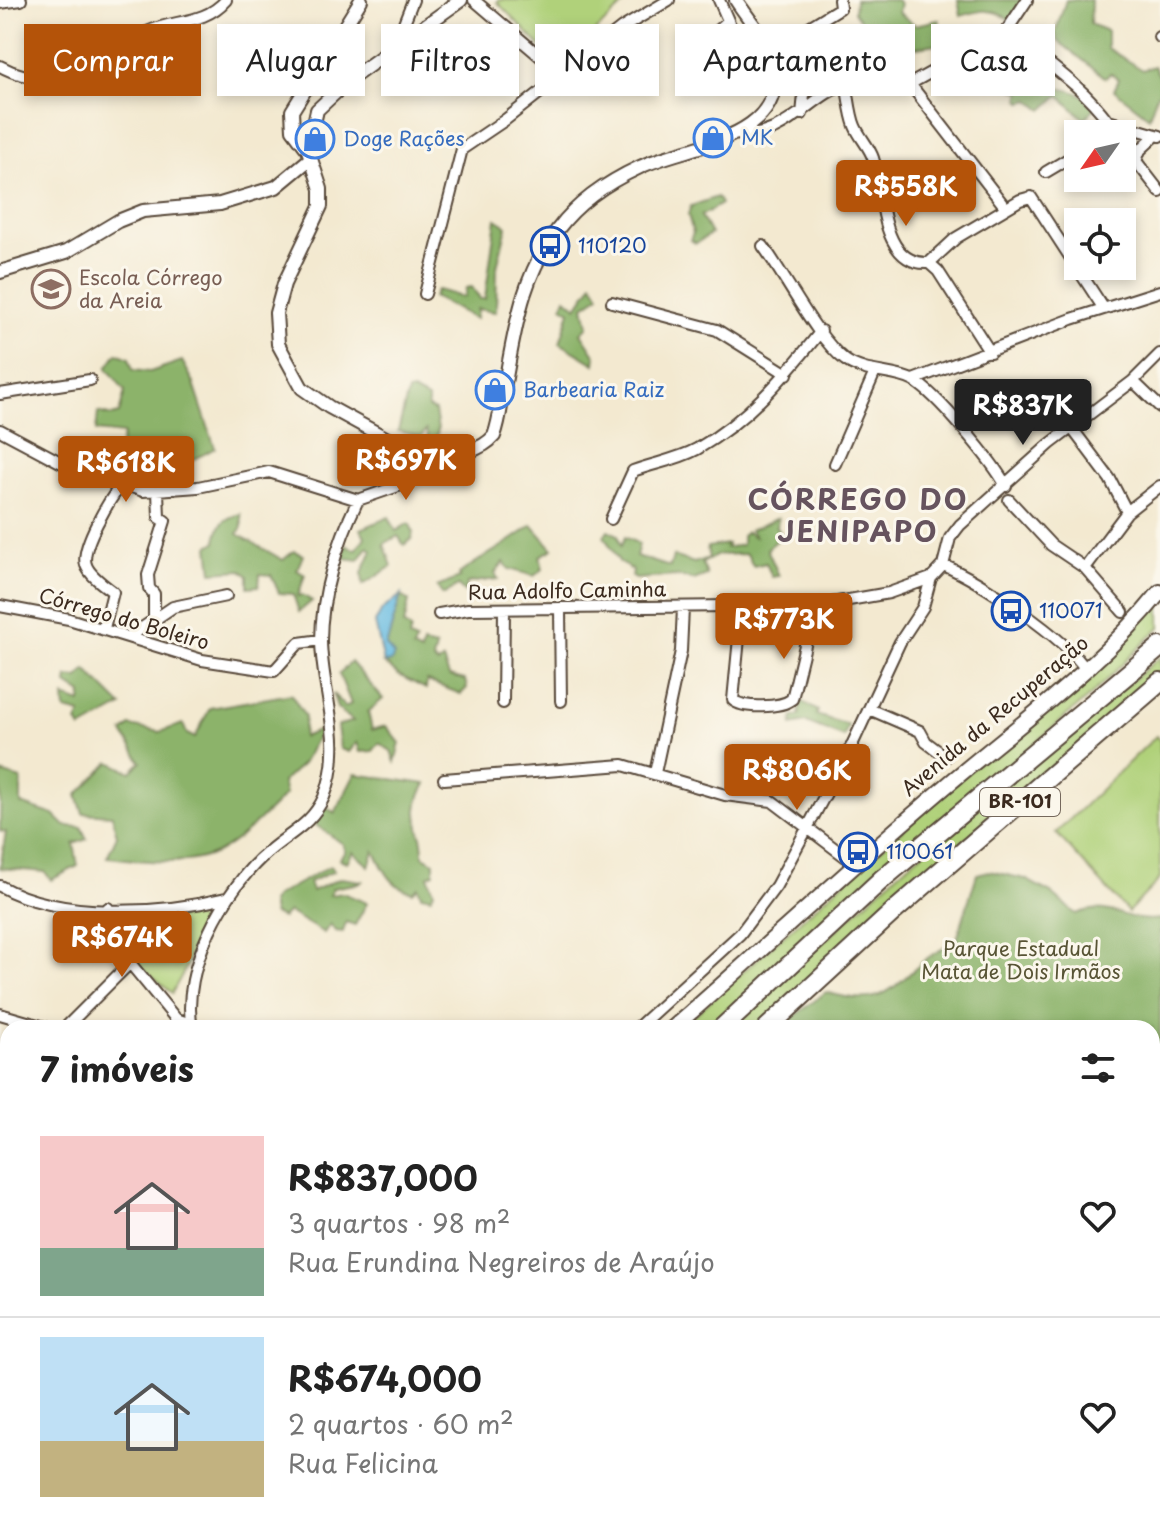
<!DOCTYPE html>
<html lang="pt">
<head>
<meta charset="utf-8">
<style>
	:root { --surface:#fff; --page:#f6f6f6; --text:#222; --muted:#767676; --line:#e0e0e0; --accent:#b45309 }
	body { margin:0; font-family:"Playpen Sans",sans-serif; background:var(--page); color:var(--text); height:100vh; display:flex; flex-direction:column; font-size:30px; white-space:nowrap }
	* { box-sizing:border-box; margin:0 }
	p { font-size:26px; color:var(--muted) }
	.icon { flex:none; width:44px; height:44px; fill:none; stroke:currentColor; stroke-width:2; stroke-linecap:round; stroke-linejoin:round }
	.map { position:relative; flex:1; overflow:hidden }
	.sheet { position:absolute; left:0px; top:1020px; width:1160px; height:514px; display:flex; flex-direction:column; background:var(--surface); border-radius:24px 24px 0 0; box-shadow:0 4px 12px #0003 }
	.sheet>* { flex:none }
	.guide { position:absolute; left:24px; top:24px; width:1112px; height:72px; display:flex; gap:16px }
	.needle { width:52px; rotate:236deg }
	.buttons { position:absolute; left:1064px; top:120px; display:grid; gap:16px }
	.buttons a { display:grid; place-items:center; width:72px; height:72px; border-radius:0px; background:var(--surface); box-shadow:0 4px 12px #0003; font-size:40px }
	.price { position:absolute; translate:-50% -68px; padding:0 18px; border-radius:8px; background:var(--accent); color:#fff; font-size:26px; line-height:52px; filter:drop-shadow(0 2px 4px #0008) }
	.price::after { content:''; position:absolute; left:50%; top:48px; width:24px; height:18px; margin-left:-12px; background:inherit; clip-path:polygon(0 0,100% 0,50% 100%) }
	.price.current { background:#222; color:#fff }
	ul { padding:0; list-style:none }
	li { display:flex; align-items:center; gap:24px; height:200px; padding:0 40px }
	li+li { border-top:2px solid var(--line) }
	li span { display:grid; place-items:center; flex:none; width:224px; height:160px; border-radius:0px; color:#555 }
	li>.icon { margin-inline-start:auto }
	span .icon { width:96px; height:96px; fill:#fffc; stroke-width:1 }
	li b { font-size:34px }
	h2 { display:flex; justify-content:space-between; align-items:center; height:96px; padding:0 40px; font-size:34px }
	.tag { padding:0 28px; border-radius:0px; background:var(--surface); box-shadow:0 4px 12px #0003; font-size:28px; line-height:72px }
	.tag.current { background:var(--accent); color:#fff }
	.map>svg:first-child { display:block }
	.green { fill:#b0d17a; stroke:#767e4c; stroke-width:2 }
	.forest { fill:#8cb36a; stroke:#646e44; stroke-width:2 }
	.water { fill:#64bae1; stroke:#507280; stroke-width:2 }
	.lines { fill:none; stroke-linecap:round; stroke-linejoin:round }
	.minor-casing { stroke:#574739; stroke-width:14 }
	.tertiary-casing { stroke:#574739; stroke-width:16 }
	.secondary-casing { stroke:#574739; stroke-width:18 }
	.trunk-casing { stroke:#574739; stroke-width:22 }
	.minor { stroke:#fff; stroke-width:10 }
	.tertiary { stroke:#fff; stroke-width:12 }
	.secondary { stroke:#fff; stroke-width:14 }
	.trunk { stroke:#fff; stroke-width:18 }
	.labels { text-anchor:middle; stroke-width:6; stroke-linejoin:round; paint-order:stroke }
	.shield { fill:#fbf7ec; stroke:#75685c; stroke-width:2 }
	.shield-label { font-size:18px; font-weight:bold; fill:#3b2a1e }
	.shop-label { font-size:20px; fill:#366cbe; stroke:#fbf7ec; text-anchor:start }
	.transit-label { font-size:20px; fill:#164399; stroke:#fbf7ec; text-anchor:start }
	.education-label { font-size:20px; fill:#785e54; stroke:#fbf7ec; text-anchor:start }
	.street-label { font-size:20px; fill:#3b2a1e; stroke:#fbf7ec }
	.park-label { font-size:20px; fill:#585435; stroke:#fbf7ec }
	.district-label { font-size:28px; font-weight:bold; letter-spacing:2px; fill:#66535e; stroke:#fbf7ec }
</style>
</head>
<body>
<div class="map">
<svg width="1160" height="1533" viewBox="0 0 1160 1533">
	<rect width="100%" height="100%" fill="#fbf7ec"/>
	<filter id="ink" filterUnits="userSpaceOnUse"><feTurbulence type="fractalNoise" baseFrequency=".0125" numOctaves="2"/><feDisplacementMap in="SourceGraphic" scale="16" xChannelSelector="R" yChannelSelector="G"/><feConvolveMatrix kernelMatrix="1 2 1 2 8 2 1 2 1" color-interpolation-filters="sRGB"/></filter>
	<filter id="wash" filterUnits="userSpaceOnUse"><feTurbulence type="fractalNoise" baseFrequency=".006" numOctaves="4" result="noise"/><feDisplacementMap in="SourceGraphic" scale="32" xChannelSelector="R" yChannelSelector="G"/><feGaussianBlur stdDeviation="1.8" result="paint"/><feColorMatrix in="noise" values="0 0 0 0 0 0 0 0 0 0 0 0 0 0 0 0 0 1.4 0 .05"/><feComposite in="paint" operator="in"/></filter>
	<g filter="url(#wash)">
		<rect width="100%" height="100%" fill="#f3e9d0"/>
		<!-- green -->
		<path class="green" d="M499 0H629L559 65 497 2Z
			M1160 600V627L1092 694 856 897 713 1028H680Z
			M1160 657V676L908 887 756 1028H730L897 874Z
			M1156 736 1160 741V879L1128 912 1056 833Z
			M188 910 202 922 184 971 172 993 126 955 155 913Z
			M256 1526H417L415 1533H250Z"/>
		<!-- forest -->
		<path class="forest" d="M855 0H896L900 4 898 12 915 25 939 20 946 43C894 49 887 59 854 12Z
			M958 0H1024L1010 20C992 7 982 10 961 16Z
			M1066 0H1091L1090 24 1107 31V48L1143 70 1154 66 1160 77V94H1157L1149 117 1114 90 1119 79 1110 73 1106 78 1058 41 1055 33Z
			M1016 79 1021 84 1032 80 1036 87C1057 87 1082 89 1097 106L1084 119 1059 95 1043 110 1030 100 1022 102 1019 98 1022 91 1014 90 1011 84Z
			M717 197 721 204 701 216 711 234 696 243 690 240 693 233 688 215 691 206Z
			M496 219 507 226 497 267 496 312 477 309 476 319 433 297 437 290 464 297 466 288 472 287 480 299H485Z
			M593 283 600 295 584 306 588 326 581 333 596 356 595 364 560 343 570 311 562 306 566 298 577 307Z
			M117 353 129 358 133 370 150 372 182 361 193 381 215 448C182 468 166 468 128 463L129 455 119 454 123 434 96 431 98 412 112 416 119 414 125 391 107 368Z
			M412 391 428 399V408L435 411 438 430 435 442 428 438 426 430 421 437 398 431 408 392Z
			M241 514 242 527 238 534 283 560 294 551 303 555 297 570 305 575 298 596 302 595 312 601 299 612 293 594 279 593 271 575 260 574 259 586 248 587V576L242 570 212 572 209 546 216 542C218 525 224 517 241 514Z
			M389 517 396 531 409 523 413 531 412 539 404 545 398 536 384 544 392 566 363 585 362 573 372 550 368 547 359 560 343 558 346 545 356 550 365 537 361 529Z
			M778 518 777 527 782 536 767 549 779 576 772 577 766 563 753 566 747 554 718 555 702 563 707 575 694 580 676 576 636 579 632 577 633 570 620 563 604 536 608 530 618 535 621 546 625 537 639 544 636 556 670 567 673 556 694 563 709 558 707 547 727 544 726 548 742 545V536L747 532 756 538 750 530Z
			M532 525 553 549 540 556 543 569 534 576 509 569 504 562 495 573 498 579 467 583 465 593 458 586 443 595 437 587 460 578 459 574C483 556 509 544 532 525Z
			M401 596 409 601 404 625 411 629 409 638 416 641 413 649 421 653 423 644 436 647 433 660 438 664 443 660 449 676 465 680 467 688 461 694 427 681 426 689 398 675 384 663 391 662 386 646Z
			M351 662 383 699 368 712 372 730 386 726 400 743 395 762 391 751 379 743 373 751 360 752 357 742 349 752 340 749 337 726 353 721 337 708 333 694 345 707 351 704 339 674Z
			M86 670 122 706 81 729 77 722 81 714 65 710 64 697 81 703 82 694 67 684 68 677 78 678Z
			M291 694 305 716 303 737 322 729 302 764 282 782 285 795C265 814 242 839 218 852 188 868 140 860 107 857L117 836 112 815 83 813 77 795 110 762 131 772 141 762 123 733 130 726 160 732 183 724 187 734 195 738 210 708Z
			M801 701 818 711 816 715 848 725 844 737 806 722 792 725 793 717 799 716Z
			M1 773 21 779V804L54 815 65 826 81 827 87 839 74 844 78 866 51 880 45 872 0 868 6 832 0 831Z
			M355 774 426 784C407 815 424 827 423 856L434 862V873L428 876 434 892 431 897 421 895 418 887 413 892C389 886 385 870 374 851L369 866 353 852 347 862 339 859 345 852 343 844 313 823 323 805 335 813Z
			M330 866 334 871 309 882 312 891 341 878 362 881C351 887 342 884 332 889L330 895 343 893 367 903 355 925 346 922 343 932 335 931 330 924 324 933 288 912 282 918 273 914 271 902 276 896Z
			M989 871 1025 879 1051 893 1076 914C1114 900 1123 924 1160 919V1533H415L417 1526H1152V1028H779L826 992C880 1009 888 992 925 960 935 952 947 947 957 939L977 874Z"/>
		<!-- water -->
		<path class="water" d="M401 595 386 646 394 655 391 662 384 663 375 623 382 610Z"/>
	</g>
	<g filter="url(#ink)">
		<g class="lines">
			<defs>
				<path id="minor" d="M474 0 562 75
					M719 0 738 43
					M0 3 21 0
					M1007 30C1042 60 1081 84 1108 121L1160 136
					M1159 37H1160
					M394 48 413 0
					M696 49 727 22
					M0 66C32 84 84 83 113 60 125 51 133 39 147 32 174 19 204 25 226 0
					M846 83C849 97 850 114 855 126 860 138 869 146 873 158 884 191 879 266 929 263L938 271 990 352
					M910 84 1006 208
					M802 114 806 75 796 35 840 8 839 0
					M736 134C783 142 809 96 848 83 869 76 889 90 910 84L1007 30 1027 0
					M1107 134 1116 125
					M1154 137 1140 150 1136 161 1160 192
					M1046 172 1078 153
					M763 246C786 277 817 339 845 360 866 375 893 370 914 381 936 393 994 463 1006 486
					M929 263 956 238 1020 200 1031 197 1104 309
					M425 294 462 149 505 120 622 28 669 0
					M612 302 717 330 787 374
					M913 380 1072 319 1160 291
					M1133 381 1160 407
					M0 394 90 380
					M1071 427 1110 479 1127 512
					M0 430 62 463 143 491 198 487 269 472 358 500 410 482 426 460
					M835 464 875 372
					M1009 500 1051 545 1085 568 1123 612
					M611 519 633 471C654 463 677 460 697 449 748 420 785 376 821 331
					M943 565C979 580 1066 638 1086 670
					M1085 568 1127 512 1160 486
					M0 606 69 619 202 660 274 671 299 643 321 640
					M742 607 733 700C743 709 781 708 792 699L806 641 820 605
					M560 608 561 701
					M439 614 468 609 820 605 889 593 931 578
					M154 620V594L149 588 148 575 165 521 159 517 158 491
					M104 628 113 592C104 585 90 576 86 565 80 547 110 499 121 485
					M129 637 173 607 226 596
					M503 703 504 609
					M869 709 920 731 926 742 946 757
					M655 773 681 651 683 608
					M444 779 623 765 725 795 772 801 855 864
					M0 886C60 920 161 914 226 898
					M108 908 102 939 130 963 176 1019 191 1024
					M0 1014 48 1028
					M65 1028 130 963
					M192 1028C180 970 225 887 269 851 290 833 312 824 324 797 346 743 322 695 321 641 321 594 338 541 358 500
					M637 1028 740 934 776 886 852 745 900 642 923 607 931 578 943 565 950 538 960 525 1050 444 1133 381 1160 354
					M0 1210 8 1208
					M122 1526 133 1533
					M11 1528 14 1533
					M84 1533 87 1526"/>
				<path id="tertiary" d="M461 0 349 80 317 110 308 150 321 189V206L284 284 276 313 278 344 302 388 329 407 426 460C448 456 479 454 494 436 500 420 501 404 504 388 515 331 521 276 558 229 578 202 610 181 640 167 687 144 790 141 773 62 768 40 748 19 736 0
					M308 150 293 130 292 111 361 0
					M0 272 66 252 118 221 143 211 220 204 276 187 311 158"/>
				<path id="secondary" d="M673 1028C764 948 853 865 945 787 1019 724 1099 668 1160 592
					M162 1533 168 1526"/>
				<path id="trunk" d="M722 1028 881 880 1160 647
					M767 1028 893 912 1160 682
					M197 1533 203 1526
					M237 1533 243 1526"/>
			</defs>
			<!-- minor casing -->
			<use href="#minor" class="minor-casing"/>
			<!-- tertiary casing -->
			<use href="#tertiary" class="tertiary-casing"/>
			<!-- secondary casing -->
			<use href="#secondary" class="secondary-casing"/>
			<!-- trunk casing -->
			<use href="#trunk" class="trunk-casing"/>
			<!-- minor -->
			<use href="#minor" class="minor"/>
			<!-- tertiary -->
			<use href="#tertiary" class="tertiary"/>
			<!-- secondary -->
			<use href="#secondary" class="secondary"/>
			<!-- trunk -->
			<use href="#trunk" class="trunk"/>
		</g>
	</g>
	<!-- icons -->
	<defs>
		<symbol id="shop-ring" viewBox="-11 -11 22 22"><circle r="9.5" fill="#fbf7ec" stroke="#3f7fe0" stroke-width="1.5"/><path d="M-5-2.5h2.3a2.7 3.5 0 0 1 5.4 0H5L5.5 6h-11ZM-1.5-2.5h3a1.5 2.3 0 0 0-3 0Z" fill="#3f7fe0"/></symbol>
		<symbol id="bus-ring" viewBox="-11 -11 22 22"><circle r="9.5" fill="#fbf7ec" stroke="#1a4fb4" stroke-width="1.5"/><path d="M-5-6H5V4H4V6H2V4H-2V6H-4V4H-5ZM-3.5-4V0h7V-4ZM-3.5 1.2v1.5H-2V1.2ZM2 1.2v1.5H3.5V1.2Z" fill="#1a4fb4"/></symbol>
		<symbol id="school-ring" viewBox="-11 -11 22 22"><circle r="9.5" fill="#fbf7ec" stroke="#8d6e63" stroke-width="1.5"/><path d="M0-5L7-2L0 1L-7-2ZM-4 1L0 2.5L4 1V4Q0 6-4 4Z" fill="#8d6e63"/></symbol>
	</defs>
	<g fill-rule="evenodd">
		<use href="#shop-ring" x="691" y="116" width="44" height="44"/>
		<use href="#shop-ring" x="293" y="117" width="44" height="44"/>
		<use href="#bus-ring" x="528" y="224" width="44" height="44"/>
		<use href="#school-ring" x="29" y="267" width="44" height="44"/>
		<use href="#shop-ring" x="473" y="368" width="44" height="44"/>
		<use href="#bus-ring" x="989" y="589" width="44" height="44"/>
		<use href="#bus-ring" x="836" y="830" width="44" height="44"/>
	</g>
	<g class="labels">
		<!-- shield labels -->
		<rect class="shield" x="980" y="788" width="80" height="28" rx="6"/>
		<g class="shield-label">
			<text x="1020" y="808">BR-101</text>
		</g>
		<!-- shop labels -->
		<g class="shop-label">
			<text x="741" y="145">MK</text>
			<text x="343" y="146">Doge Rações</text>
			<text x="523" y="397">Barbearia Raiz</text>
		</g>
		<!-- transit labels -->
		<g class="transit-label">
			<text x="578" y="253">110120</text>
			<text x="1039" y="618">110071</text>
			<text x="886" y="859">110061</text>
		</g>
		<!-- education labels -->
		<g class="education-label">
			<text x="79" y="285">Escola Córrego<tspan x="79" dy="23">da Areia</tspan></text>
		</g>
		<!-- street labels -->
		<g class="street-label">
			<text transform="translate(567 591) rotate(-1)" y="7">Rua Adolfo Caminha</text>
			<text transform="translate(124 619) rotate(16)" y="7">Córrego do Boleiro</text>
			<text transform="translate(995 716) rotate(-40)" y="7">Avenida da Recuperação</text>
		</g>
		<!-- park labels -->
		<g class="park-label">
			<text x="1021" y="956">Parque Estadual<tspan x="1021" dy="23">Mata de Dois Irmãos</tspan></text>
		</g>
		<!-- district labels -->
		<g class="district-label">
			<text x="858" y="510">CÓRREGO DO<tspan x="858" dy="32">JENIPAPO</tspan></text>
		</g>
	</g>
</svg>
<div class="buttons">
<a><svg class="needle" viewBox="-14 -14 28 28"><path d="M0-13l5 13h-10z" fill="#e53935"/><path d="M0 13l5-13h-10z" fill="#767676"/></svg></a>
<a><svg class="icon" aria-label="locate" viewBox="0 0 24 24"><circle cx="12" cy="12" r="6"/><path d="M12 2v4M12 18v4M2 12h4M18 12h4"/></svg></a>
</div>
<b class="price" style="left:906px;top:228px">R$558K</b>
<b class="price current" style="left:1023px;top:447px">R$837K</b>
<b class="price" style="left:406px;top:502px">R$697K</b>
<b class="price" style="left:126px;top:504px">R$618K</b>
<b class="price" style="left:784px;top:661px">R$773K</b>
<b class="price" style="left:797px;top:812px">R$806K</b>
<b class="price" style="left:122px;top:979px">R$674K</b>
<div class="guide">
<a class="tag current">Comprar</a>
<a class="tag">Alugar</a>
<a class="tag">Filtros</a>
<a class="tag">Novo</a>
<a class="tag">Apartamento</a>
<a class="tag">Casa</a>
</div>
<section class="sheet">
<h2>7 imóveis<svg class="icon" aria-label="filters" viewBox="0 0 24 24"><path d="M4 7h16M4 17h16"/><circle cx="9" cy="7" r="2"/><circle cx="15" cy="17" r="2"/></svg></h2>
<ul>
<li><span style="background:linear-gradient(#f6c9c9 70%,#7fa58c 0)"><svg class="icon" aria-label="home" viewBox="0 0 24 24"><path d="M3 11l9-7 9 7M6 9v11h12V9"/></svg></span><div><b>R$837,000</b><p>3 quartos · 98 m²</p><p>Rua Erundina Negreiros de Araújo</p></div><svg class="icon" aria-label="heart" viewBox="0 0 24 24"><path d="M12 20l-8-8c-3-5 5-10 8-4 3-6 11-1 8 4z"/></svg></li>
<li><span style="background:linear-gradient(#bfe0f5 65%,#c2b280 0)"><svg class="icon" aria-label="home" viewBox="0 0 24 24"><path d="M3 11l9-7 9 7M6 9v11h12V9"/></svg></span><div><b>R$674,000</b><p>2 quartos · 60 m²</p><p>Rua Felicina</p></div><svg class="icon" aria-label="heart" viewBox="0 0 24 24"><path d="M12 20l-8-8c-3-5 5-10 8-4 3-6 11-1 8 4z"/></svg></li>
</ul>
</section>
</div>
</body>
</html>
